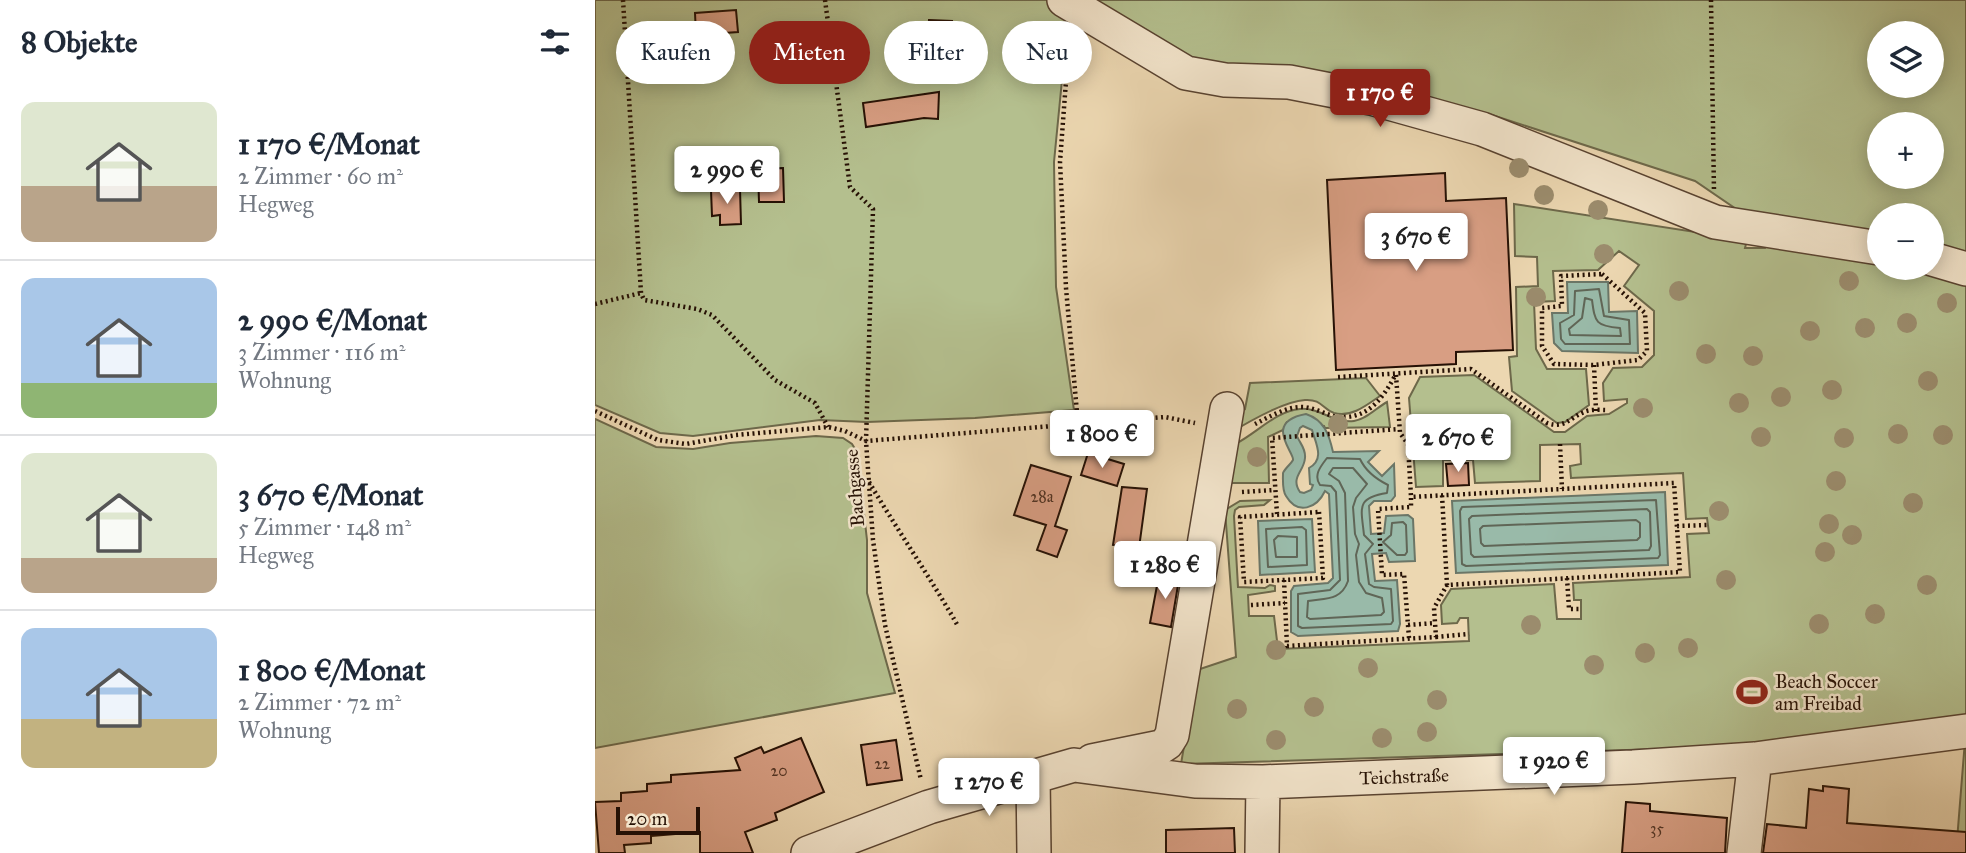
<!DOCTYPE html>
<html lang="de">
<head>
<meta charset="utf-8">
<style>
	:root { --surface:#fff; --page:#f6f6f7; --text:#1f2937; --muted:#747a83; --line:#e0e1e3; --accent:#8f2418 }
	body { margin:0; font-family:"IM FELL Great Primer",serif; background:var(--page); color:var(--text); height:100vh; display:flex; flex-direction:column; font-size:26px; white-space:nowrap }
	* { box-sizing:border-box; margin:0 }
	p { font-size:23px; color:var(--muted) }
	.icon { flex:none; width:38px; height:38px; fill:none; stroke:currentColor; stroke-width:2; stroke-linecap:round; stroke-linejoin:round }
	.map { position:relative; flex:1; overflow:hidden }
	.sheet { display:flex; flex-direction:column; background:var(--surface); width:595px }
	.sheet>* { flex:none }
	.guide { position:absolute; left:21px; top:21px; width:665px; height:63px; display:flex; gap:14px }
	.fabs { position:absolute; left:1272px; top:21px; display:grid; gap:14px }
	.fabs a { display:grid; place-items:center; width:77px; height:77px; border-radius:50%; background:var(--surface); box-shadow:0 4px 18px #0003; font-size:35px }
	.scale { position:absolute; left:21px; bottom:18px; width:84px; box-sizing:border-box; padding-left:7px; border:4px solid #261105; border-top:0; font-size:19px; line-height:24px; white-space:nowrap; color:#261105; -webkit-text-stroke:5px #f3e5cc; paint-order:stroke }
	.price { position:absolute; translate:-50% -60px; padding:0 16px; border-radius:7px; background:#fff; color:#222; font-size:23px; line-height:46px; filter:drop-shadow(0 2px 4px #0008) }
	.price::after { content:''; position:absolute; left:50%; top:42px; width:21px; height:16px; margin-left:-10px; background:inherit; clip-path:polygon(0 0,100% 0,50% 100%) }
	.price.current { background:var(--accent); color:#fff }
	ul { padding:0; list-style:none }
	li { display:flex; align-items:center; gap:21px; height:175px; padding:0 21px }
	li+li { border-top:2px solid var(--line) }
	li span { display:grid; place-items:center; flex:none; width:196px; height:140px; border-radius:14px; color:#555 }
	li>.icon { margin-inline-start:auto }
	span .icon { width:84px; height:84px; fill:#fffc; stroke-width:1 }
	li b { font-size:30px }
	h2 { display:flex; justify-content:space-between; align-items:center; height:84px; padding:0 21px; font-size:30px }
	.chip { padding:0 24px; border-radius:32px; background:var(--surface); box-shadow:0 4px 18px #0003; font-size:24px; line-height:63px }
	.chip.current { background:var(--accent); color:#fff }
	main { display:flex; flex:1; min-height:0 }
	.map>svg:first-child { display:block }
	.green { fill:#b4bf8e; stroke:#6d684a; stroke-width:2; fill-rule:evenodd }
	.water { fill:#99baa9; stroke:#6b7667; stroke-width:2; fill-rule:evenodd }
	.lines { fill:none; stroke-linecap:round; stroke-linejoin:round }
	.shore { stroke:#606657; stroke-width:2 }
	.building { fill:#d89e83; stroke:#261105; stroke-width:2 }
	.minor-casing { stroke:#584230; stroke-width:36 }
	.path { stroke:#261105; stroke-width:4.5; stroke-dasharray:2 3.5; stroke-linecap:butt }
	.minor { stroke:#f3e5cc; stroke-width:33 }
	.tree { fill:#9b8c6d }
	.labels { text-anchor:middle; stroke-width:5; stroke-linejoin:round; paint-order:stroke }
	.number-label { font-size:16px; fill:#523424 }
	.street-label { font-size:19px; fill:#261105; stroke:#f3e5cc }
	.poi-label { font-size:19px; fill:#261105; stroke:#f3e5cc; text-anchor:start }
</style>
</head>
<body>
<main>
<section class="sheet">
<h2>8 Objekte<svg class="icon" aria-label="filters" viewBox="0 0 24 24"><path d="M4 7h16M4 17h16"/><circle cx="9" cy="7" r="2"/><circle cx="15" cy="17" r="2"/></svg></h2>
<ul>
<li><span style="background:linear-gradient(#dfe7d0 60%,#b9a48a 0)"><svg class="icon" aria-label="home" viewBox="0 0 24 24"><path d="M3 11l9-7 9 7M6 9v11h12V9"/></svg></span><div><b>1 170 €/Monat</b><p>2 Zimmer · 60 m²</p><p>Hegweg</p></div></li>
<li><span style="background:linear-gradient(#a9c7e8 75%,#8fb573 0)"><svg class="icon" aria-label="home" viewBox="0 0 24 24"><path d="M3 11l9-7 9 7M6 9v11h12V9"/></svg></span><div><b>2 990 €/Monat</b><p>3 Zimmer · 116 m²</p><p>Wohnung</p></div></li>
<li><span style="background:linear-gradient(#dfe7d0 75%,#b9a48a 0)"><svg class="icon" aria-label="home" viewBox="0 0 24 24"><path d="M3 11l9-7 9 7M6 9v11h12V9"/></svg></span><div><b>3 670 €/Monat</b><p>5 Zimmer · 148 m²</p><p>Hegweg</p></div></li>
<li><span style="background:linear-gradient(#a9c7e8 65%,#c2b280 0)"><svg class="icon" aria-label="home" viewBox="0 0 24 24"><path d="M3 11l9-7 9 7M6 9v11h12V9"/></svg></span><div><b>1 800 €/Monat</b><p>2 Zimmer · 72 m²</p><p>Wohnung</p></div></li>
</ul>
</section>
<div class="map">
<svg width="1371" height="853" viewBox="0 0 1371 853">
	<rect width="100%" height="100%" fill="#ecd7b1"/>
	<filter id="stains"><feTurbulence type="fractalNoise" baseFrequency=".00286" numOctaves="4"/><feColorMatrix values="0 0 0 0 .2 0 0 0 0 .09 0 0 0 0 .02 0 0 0 .5 -.17"/></filter>
	<radialGradient id="worn" r=".72"><stop offset=".6" stop-color="#630" stop-opacity="0"/><stop offset="1" stop-color="#630" stop-opacity=".3"/></radialGradient>
	<!-- green -->
	<path class="green" d="M0 0H457L485 18 467 80 459 162 461 287 479 410 380 418 272 422 225 420 98 436 65 433 0 405Z
		M489 0H1371V255L1337 246V215H1284V235L1150 215 1100 181 897 115 767 81 605 67ZM1284 33H1337V86H1284ZM1284 124H1337V177H1284Z
		M919 204 1152 240 1150 248H1170L1173 243 1284 260V268H1327L1371 281V718L1159 746 586 764 602 670 641 657 630 510 645 501 675 500 669 505 644 507 640 510 639 516 643 587 670 588 675 585 680 586V591L653 595 654 616H679L683 649 874 641 873 618H865L862 623 847 624 846 605 856 589 959 584 962 619H986V600H979L978 583 1095 577 1092 534 1114 533 1112 518 1091 519 1088 473 976 478 975 466 986 464 985 444 945 445V481L880 483 878 460H848V486L821 487 814 398 825 377 879 375 959 432H970L992 416 1014 414 1032 403V399L1009 401 1008 383 1018 368 1047 367 1059 355V311L1029 286 1044 265 1024 251 1003 270 958 271 960 301 939 302 941 349 952 369H991L994 405 970 422 962 423 917 391 914 357 922 356 921 287 943 286 942 257 920 256Z
		M771 378 785 396C772 405 756 418 739 413 727 409 727 399 710 400 689 401 648 425 630 436L637 407 650 409 655 383Z
		M792 402 795 427 730 428 729 426 692 422 688 430 673 437 674 483H636L642 443C663 432 681 411 705 409 724 407 739 424 759 421 772 419 781 408 792 402Z
		M0 419 61 447 98 449 135 443 221 436 248 438 257 444 262 452 272 540V593L300 693 0 748Z
		M1371 728V853H1361Z"/>
	<!-- water -->
	<path class="water" d="M972 282H1013L1014 312 1042 311 1043 353 967 351 959 343 957 313H973Z
		M711 414C729 420 734 434 738 452L784 451 773 462 787 476 799 464 800 496 796 501H779L774 506 776 534 789 533 791 516 813 515 818 519 820 561 794 562 791 553 777 554 780 581 802 580 805 624 803 631 703 636 696 632V591L699 586 733 583 738 578 734 494 730 491C722 508 703 516 691 496 687 490 688 480 688 473 690 468 696 464 698 460 700 453 667 422 711 414ZM708 426 717 430C721 444 730 459 714 468L715 484 718 485 716 490 709 493 705 492C695 477 709 472 710 458 711 448 705 444 702 436L705 428Z
		M1070 492 1073 565 861 573 857 501Z
		M717 519 720 572 665 575 663 521Z"/>
	<g class="lines">
		<!-- shore -->
		<path class="shore" d="M1004 289 1009 316 1034 320 1035 344H970L966 339 965 323 979 315 980 291Z
			M990 298 997 300C1000 323 1001 326 1025 328L1026 336 975 335 974 329 987 318Z
			M732 458 765 459C771 472 781 479 793 485L792 493C761 498 766 507 769 535L778 544 770 554 774 584 779 587 796 589 798 621 796 624 707 628 703 626V594L735 590 745 580 741 492 736 486 725 485C718 475 726 466 732 458Z
			M738 468H758L772 484 761 498 758 507 760 534 764 544 761 555 764 582 771 593 787 598 789 612 786 615 715 619 712 617 713 601C730 598 746 601 753 581L750 493 744 481 734 474Z
			M1061 500 1065 555 1063 558 871 566 867 564 865 511 867 507Z
			M1052 509 1055 512 1056 546 1054 550 879 557 876 554 874 519 877 516Z
			M1041 520 1045 523V537L1042 540 889 546 886 543 885 529 888 526Z
			M808 522 811 525 812 552 810 555H802L788 542 796 535 797 523Z
			M707 527 711 530 712 565 673 567 671 529Z
			M683 536 702 537V557H681L679 540Z"/>
	</g>
	<!-- building -->
	<path class="building" d="M141 10 143 32 101 35 100 13Z
		M334 20 357 21 356 50 332 48Z
		M344 92 343 119 329 118 271 127 268 103Z
		M188 168 189 202H164L163 169Z
		M850 173 851 201 911 198 918 350 861 352V364L741 370 732 180Z
		M145 189 146 224 125 225V215L117 216 116 190Z
		M493 453 529 464 522 486 486 475Z
		M873 463 874 485 853 486 851 464Z
		M436 465 476 477 460 526 472 530 462 557 442 550 451 525 419 515Z
		M527 487 552 489 544 548 518 545Z
		M564 575 584 579 576 627 555 623Z
		M206 738 229 792 180 813 182 820 150 832 158 853H105V832L56 836V843L29 845 30 853H4L0 802 26 801V793L52 791V784L76 782V775L145 770 140 758 166 747 169 753Z
		M301 740 307 780 272 785 266 745Z
		M1228 786 1254 789 1252 823 1371 832V853H1168L1172 824 1211 828 1214 789 1228 791Z
		M1031 802 1055 804V811L1132 818 1130 853H1027Z
		M639 828 640 853H571V830Z"/>
	<g class="lines">
		<defs>
			<path id="minor" d="M469 0 591 73 630 80 694 82 776 98 887 129 1120 222 1284 248
				M1337 259 1371 269
				M497 761 566 747 572 743 577 735 632 409
				M438 776 439 853
				M213 853 334 807 479 765 600 781 668 782 1038 767 1160 759 1371 731
				M667 853 668 782
				M1149 853 1160 759"/>
		</defs>
		<!-- minor casing -->
		<use href="#minor" class="minor-casing"/>
		<!-- path -->
		<path class="path" d="M28 0 46 293 49 300 102 309 117 315 180 380 220 403 233 427
			M230 0 255 187 278 209 271 441 278 540 290 625 326 780
			M1116 0 1119 192
			M482 42 471 81 465 162 471 288 483 424
			M1007 274 1050 313 1052 351 1043 360 999 365 959 364 947 346V308L967 306 966 276Z
			M0 304 46 293
			M999 365 1001 411
			M801 375 805 433 813 444 816 497
			M743 377 876 369 952 423C970 429 974 418 989 412 995 409 1005 410 1012 410
			M0 411 63 440 91 444 141 435 233 427 250 431 271 441 570 417 600 423
			M660 424C674 417 691 407 706 407 717 407 728 413 738 416 771 422 787 400 801 374
			M965 444 967 489
			M274 482C303 531 335 577 363 626
			M647 492 679 490
			M724 512 728 578 649 582 645 517Z
			M682 514 677 438 804 429
			M1082 526 1113 525
			M972 578 974 609H986
			M689 580 692 646 841 637 839 608 852 585
			M656 605 690 603
			M813 625 840 623
			M841 637 874 634
			M814 638 809 574 787 575 783 509 816 507V497L1079 483 1085 572 852 585 847 495"/>
		<!-- minor -->
		<use href="#minor" class="minor"/>
	</g>
	<!-- trees -->
	<g class="tree">
		<circle cx="924" cy="168" r="10"/>
		<circle cx="949" cy="195" r="10"/>
		<circle cx="1003" cy="210" r="10"/>
		<circle cx="1009" cy="254" r="10"/>
		<circle cx="1254" cy="281" r="10"/>
		<circle cx="1084" cy="291" r="10"/>
		<circle cx="941" cy="297" r="10"/>
		<circle cx="1352" cy="303" r="10"/>
		<circle cx="1312" cy="323" r="10"/>
		<circle cx="1270" cy="328" r="10"/>
		<circle cx="1215" cy="331" r="10"/>
		<circle cx="1111" cy="354" r="10"/>
		<circle cx="1158" cy="356" r="10"/>
		<circle cx="1333" cy="381" r="10"/>
		<circle cx="1237" cy="390" r="10"/>
		<circle cx="1186" cy="397" r="10"/>
		<circle cx="1144" cy="403" r="10"/>
		<circle cx="1048" cy="408" r="10"/>
		<circle cx="743" cy="424" r="10"/>
		<circle cx="823" cy="425" r="10"/>
		<circle cx="1303" cy="434" r="10"/>
		<circle cx="1348" cy="435" r="10"/>
		<circle cx="1166" cy="437" r="10"/>
		<circle cx="1249" cy="438" r="10"/>
		<circle cx="662" cy="457" r="10"/>
		<circle cx="1241" cy="481" r="10"/>
		<circle cx="1318" cy="503" r="10"/>
		<circle cx="1124" cy="511" r="10"/>
		<circle cx="1234" cy="524" r="10"/>
		<circle cx="1257" cy="535" r="10"/>
		<circle cx="1230" cy="552" r="10"/>
		<circle cx="1131" cy="580" r="10"/>
		<circle cx="1332" cy="585" r="10"/>
		<circle cx="1280" cy="614" r="10"/>
		<circle cx="1224" cy="624" r="10"/>
		<circle cx="936" cy="625" r="10"/>
		<circle cx="1093" cy="648" r="10"/>
		<circle cx="681" cy="650" r="10"/>
		<circle cx="1050" cy="653" r="10"/>
		<circle cx="999" cy="665" r="10"/>
		<circle cx="773" cy="668" r="10"/>
		<circle cx="842" cy="700" r="10"/>
		<circle cx="719" cy="707" r="10"/>
		<circle cx="642" cy="709" r="10"/>
		<circle cx="832" cy="732" r="10"/>
		<circle cx="787" cy="738" r="10"/>
		<circle cx="681" cy="740" r="10"/>
	</g>
	<!-- icons -->
	<defs>
		<symbol id="stadium-bare" viewBox="-9 -9 18 18"><path d="M0-5a6.5 5 0 1 0 0 10a6.5 5 0 1 0 0-10ZM-3.5-1.8h7v3.6h-7Z" fill="#8f2418" stroke="#f3e5cc" stroke-width="2.5" paint-order="stroke"/></symbol>
	</defs>
	<g fill-rule="evenodd">
		<use href="#stadium-bare" x="1135" y="670" width="44" height="44"/>
	</g>
	<g class="labels">
		<!-- number labels -->
		<g class="number-label">
			<text x="447" y="502">28a</text>
			<text x="287" y="769">22</text>
			<text x="184" y="776">20</text>
			<text x="1062" y="834">35</text>
		</g>
		<!-- street labels -->
		<g class="street-label">
			<text transform="translate(259 488) rotate(-95)" y="7">Bachgasse</text>
			<text transform="translate(809 776) rotate(-2)" y="7">Teichstraße</text>
		</g>
		<!-- poi labels -->
		<g class="poi-label">
			<text x="1180" y="688">Beach Soccer<tspan x="1180" dy="22">am Freibad</tspan></text>
		</g>
	</g>
	<rect width="100%" height="100%" filter="url(#stains)"/>
	<rect width="100%" height="100%" fill="url(#worn)"/>
</svg>
<div class="fabs">
<a><svg class="icon" aria-label="layers" viewBox="0 0 24 24"><path d="M12 4l9 5-9 5-9-5zM3 14l9 5 9-5"/></svg></a>
<a>+</a>
<a>−</a>
</div>
<div class="scale">20 m</div>
<b class="price current" style="left:785px;top:129px">1 170 €</b>
<b class="price" style="left:132px;top:206px">2 990 €</b>
<b class="price" style="left:821px;top:273px">3 670 €</b>
<b class="price" style="left:507px;top:470px">1 800 €</b>
<b class="price" style="left:863px;top:474px">2 670 €</b>
<b class="price" style="left:570px;top:601px">1 280 €</b>
<b class="price" style="left:959px;top:797px">1 920 €</b>
<b class="price" style="left:394px;top:818px">1 270 €</b>
<div class="guide">
<a class="chip">Kaufen</a>
<a class="chip current">Mieten</a>
<a class="chip">Filter</a>
<a class="chip">Neu</a>
</div>
</div>
</main>
</body>
</html>
